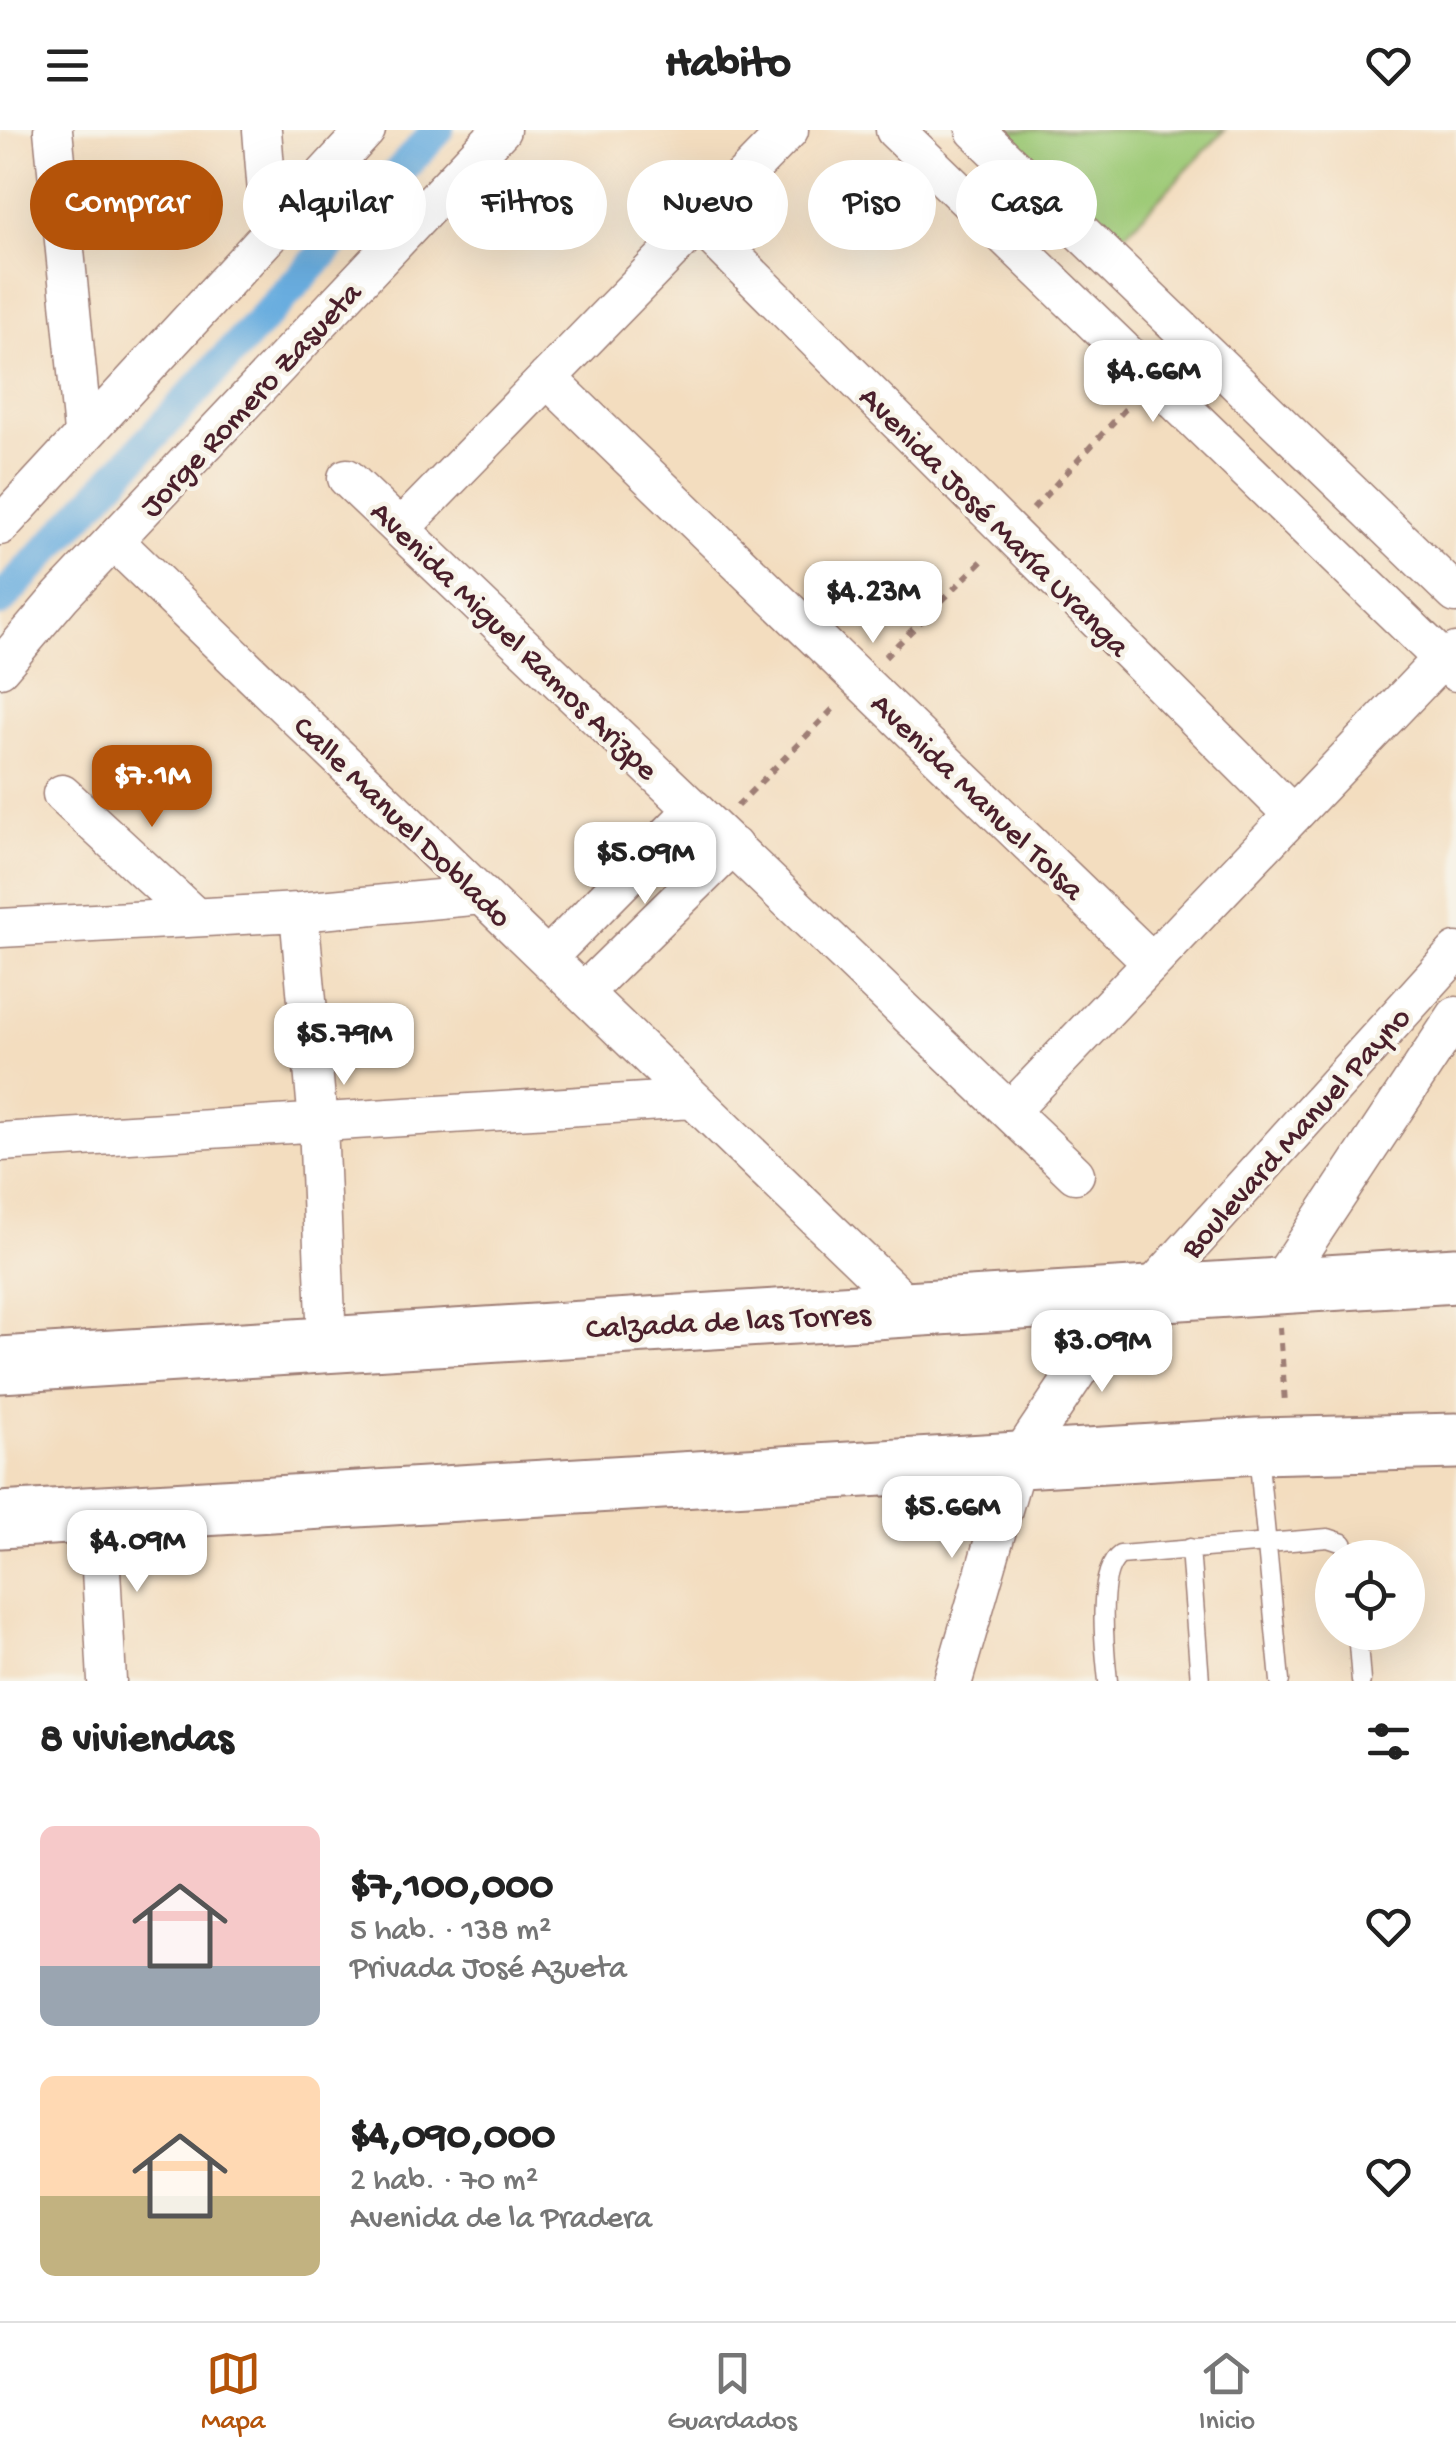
<!DOCTYPE html>
<html lang="es">
<head>
<meta charset="utf-8">
<style>
	:root { --surface:#fff; --page:#f2f2f2; --text:#222; --muted:#767676; --line:#e0e0e0; --accent:#b45309 }
	body { margin:0; font-family:"Gochi Hand",sans-serif; background:var(--page); color:var(--text); height:100vh; display:flex; flex-direction:column; font-size:38px; white-space:nowrap }
	* { box-sizing:border-box; margin:0 }
	p { font-size:32px; color:var(--muted) }
	.icon { flex:none; width:55px; height:55px; fill:none; stroke:currentColor; stroke-width:2; stroke-linecap:round; stroke-linejoin:round }
	.map { position:relative; height:1551px; overflow:hidden }
	.drawer { display:flex; flex-direction:column; background:var(--surface); flex:1 }
	.drawer>* { flex:none }
	.top-card { position:absolute; left:30px; top:30px; width:1398px; height:90px; display:flex; gap:20px }
	.buttons { position:absolute; left:1315px; top:1410px; display:grid; gap:20px }
	.buttons a { display:grid; place-items:center; width:110px; height:110px; border-radius:50%; background:var(--surface); box-shadow:0 10px 40px #0002; font-size:50px }
	.price { position:absolute; translate:-50% -85px; padding:0 22px; border-radius:20px; background:#fff; color:#222; font-size:32px; line-height:65px; filter:drop-shadow(0 2px 5px #0008) }
	.price::after { content:''; position:absolute; left:50%; top:60px; width:30px; height:22px; margin-left:-15px; background:inherit; clip-path:polygon(0 0,100% 0,50% 100%) }
	.price.on { background:var(--accent); color:#fff }
	ul { padding:0; list-style:none }
	li { display:flex; align-items:center; gap:30px; height:250px; padding:0 40px }
	li span { display:grid; place-items:center; flex:none; width:280px; height:200px; border-radius:15px; color:#555 }
	li>.icon { margin-inline-start:auto }
	span .icon { width:120px; height:120px; fill:#fffc; stroke-width:1 }
	li b { font-size:42px }
	h2 { display:flex; justify-content:space-between; align-items:center; height:120px; padding:0 40px; font-size:42px }
	.tag { padding:0 35px; border-radius:45px; background:var(--surface); box-shadow:0 10px 40px #0002; font-size:35px; line-height:90px }
	.tag.on { background:var(--accent); color:#fff }
	header { display:flex; justify-content:space-between; align-items:center; height:130px; padding:0 40px; background:var(--surface); font-size:45px; font-weight:700 }
	.dock { display:flex; justify-content:space-around; align-items:center; height:140px; border-top:2px solid var(--line); background:var(--surface); font-size:28px; color:var(--muted) }
	.dock a { display:grid; justify-items:center; gap:5px }
	.dock .on { color:var(--accent) }
	.map>svg:first-child { display:block }
	.green { fill:#9eca77; stroke:#747451; stroke-width:2.5 }
	.lines { fill:none; stroke-linecap:round; stroke-linejoin:round }
	.canal { stroke:#69addf; stroke-width:32 }
	.lane-casing { stroke:#9e7e75; stroke-width:21 }
	.street-casing { stroke:#9e7e75; stroke-width:41 }
	.primary-casing { stroke:#9e7e75; stroke-width:59 }
	.path { stroke:#9e7e75; stroke-width:6; stroke-dasharray:8 8; stroke-linecap:butt }
	.lane { stroke:#fff; stroke-width:18 }
	.street { stroke:#fff; stroke-width:38 }
	.primary { stroke:#fff; stroke-width:55 }
	.labels { text-anchor:middle; stroke-width:9; stroke-linejoin:round; paint-order:stroke }
	.street-label { font-size:32px; fill:#4a1f2b; stroke:#f7f3e8 }
</style>
</head>
<body>
<header><svg class="icon" aria-label="menu" viewBox="0 0 24 24"><path d="M4 6h16M4 12h16M4 18h16"/></svg>Habito<svg class="icon" aria-label="heart" viewBox="0 0 24 24"><path d="M12 20l-8-8c-3-5 5-10 8-4 3-6 11-1 8 4z"/></svg></header>
<div class="map">
<svg width="1456" height="1551" viewBox="0 0 1456 1551">
	<rect width="100%" height="100%" fill="#f7f3e8"/>
	<filter id="ink" filterUnits="userSpaceOnUse"><feTurbulence type="fractalNoise" baseFrequency=".01" numOctaves="2"/><feDisplacementMap in="SourceGraphic" scale="20" xChannelSelector="R" yChannelSelector="G"/><feConvolveMatrix kernelMatrix="1 2 1 2 8 2 1 2 1" color-interpolation-filters="sRGB"/></filter>
	<filter id="wash" filterUnits="userSpaceOnUse"><feTurbulence type="fractalNoise" baseFrequency=".0048" numOctaves="4" result="noise"/><feDisplacementMap in="SourceGraphic" scale="40" xChannelSelector="R" yChannelSelector="G"/><feGaussianBlur stdDeviation="2.25" result="paint"/><feColorMatrix in="noise" values="0 0 0 0 0 0 0 0 0 0 0 0 0 0 0 0 0 1.4 0 .05"/><feComposite in="paint" operator="in"/></filter>
	<g filter="url(#wash)">
		<rect width="100%" height="100%" fill="#f3ddbf"/>
		<!-- green -->
		<path class="green" d="M1001 0H1225L1118 111Z"/>
		<g class="lines">
			<!-- canal -->
			<path class="canal" d="M0 471 438 0"/>
		</g>
	</g>
	<g filter="url(#ink)">
		<g class="lines">
			<defs>
				<path id="lane" d="M1258 1323 1280 1551
					M1190 1418 1200 1551
					M1357 1502 1361 1551
					M1108 1551C1105 1522 1095 1442 1120 1425L1328 1408 1343 1413 1351 1428"/>
				<path id="street" d="M53 0 83 302
					M262 0 270 101
					M895 0 1456 542
					M975 0 1456 464
					M700 94 1293 685
					M547 248 1152 832
					M347 348 1075 1044
					M0 396 366 0
					M401 398 789 0
					M114 411 910 1178
					M0 538 61 466 501 0
					M62 664 195 787
					M299 782 318 993 327 1213
					M0 798 299 782 482 765
					M547 828 694 679
					M583 863 733 716
					M1010 981 1442 529 1456 522
					M0 1012 693 969
					M1278 1155 1456 886
					M98 1384 107 1551
					M953 1551 1017 1331 1079 1239 1456 822"/>
				<path id="primary" d="M0 1235 1456 1145
					M0 1390 1257 1316 1456 1311"/>
			</defs>
			<!-- lane casing -->
			<use href="#lane" class="lane-casing"/>
			<!-- street casing -->
			<use href="#street" class="street-casing"/>
			<!-- primary casing -->
			<use href="#primary" class="primary-casing"/>
			<!-- path -->
			<path class="path" d="M1033 379 1130 274
				M885 527 986 427
				M737 676 837 575
				M1280 1197 1285 1274"/>
			<!-- lane -->
			<use href="#lane" class="lane"/>
			<!-- street -->
			<use href="#street" class="street"/>
			<!-- primary -->
			<use href="#primary" class="primary"/>
		</g>
	</g>
	<g class="labels">
		<!-- street labels -->
		<g class="street-label">
			<text transform="translate(249 268) rotate(-47)" y="11">Jorge Romero Zasueta</text>
			<text transform="translate(996 390) rotate(45)" y="11">Avenida José María Uranga</text>
			<text transform="translate(516 509) rotate(44)" y="11">Avenida Miguel Ramos Arizpe</text>
			<text transform="translate(979 665) rotate(44)" y="11">Avenida Manuel Tolsa</text>
			<text transform="translate(404 690) rotate(44)" y="11">Calle Manuel Doblado</text>
			<text transform="translate(1294 1001) rotate(-48)" y="11">Boulevard Manuel Payno</text>
			<text transform="translate(728 1189) rotate(-3)" y="11">Calzada de las Torres</text>
		</g>
	</g>
</svg>
<div class="buttons">
<a><svg class="icon" aria-label="locate" viewBox="0 0 24 24"><circle cx="12" cy="12" r="6"/><path d="M12 2v4M12 18v4M2 12h4M18 12h4"/></svg></a>
</div>
<b class="price" style="left:1153px;top:295px">$4.66M</b>
<b class="price" style="left:873px;top:516px">$4.23M</b>
<b class="price on" style="left:152px;top:700px">$7.1M</b>
<b class="price" style="left:645px;top:777px">$5.09M</b>
<b class="price" style="left:344px;top:958px">$5.79M</b>
<b class="price" style="left:1102px;top:1265px">$3.09M</b>
<b class="price" style="left:952px;top:1431px">$5.66M</b>
<b class="price" style="left:137px;top:1465px">$4.09M</b>
<div class="top-card">
<a class="tag on">Comprar</a>
<a class="tag">Alquilar</a>
<a class="tag">Filtros</a>
<a class="tag">Nuevo</a>
<a class="tag">Piso</a>
<a class="tag">Casa</a>
</div>
</div>
<section class="drawer">
<h2>8 viviendas<svg class="icon" aria-label="filters" viewBox="0 0 24 24"><path d="M4 7h16M4 17h16"/><circle cx="9" cy="7" r="2"/><circle cx="15" cy="17" r="2"/></svg></h2>
<ul>
<li><span style="background:linear-gradient(#f6c9c9 70%,#9aa5b1 0)"><svg class="icon" aria-label="home" viewBox="0 0 24 24"><path d="M3 11l9-7 9 7M6 9v11h12V9"/></svg></span><div><b>$7,100,000</b><p>5 hab. · 138 m²</p><p>Privada José Azueta</p></div><svg class="icon" aria-label="heart" viewBox="0 0 24 24"><path d="M12 20l-8-8c-3-5 5-10 8-4 3-6 11-1 8 4z"/></svg></li>
<li><span style="background:linear-gradient(#ffd9b3 60%,#c2b280 0)"><svg class="icon" aria-label="home" viewBox="0 0 24 24"><path d="M3 11l9-7 9 7M6 9v11h12V9"/></svg></span><div><b>$4,090,000</b><p>2 hab. · 70 m²</p><p>Avenida de la Pradera</p></div><svg class="icon" aria-label="heart" viewBox="0 0 24 24"><path d="M12 20l-8-8c-3-5 5-10 8-4 3-6 11-1 8 4z"/></svg></li>
</ul>
</section>
<nav class="dock">
<a class="on"><svg class="icon" aria-label="map" viewBox="0 0 24 24"><path d="M3 6l6-2 6 2 6-2v14l-6 2-6-2-6 2zM9 4v14M15 6v14"/></svg>Mapa</a>
<a><svg class="icon" aria-label="saved" viewBox="0 0 24 24"><path d="M7 4h10v16l-5-4-5 4z"/></svg>Guardados</a>
<a><svg class="icon" aria-label="home" viewBox="0 0 24 24"><path d="M3 11l9-7 9 7M6 9v11h12V9"/></svg>Inicio</a>
</nav>
</body>
</html>
